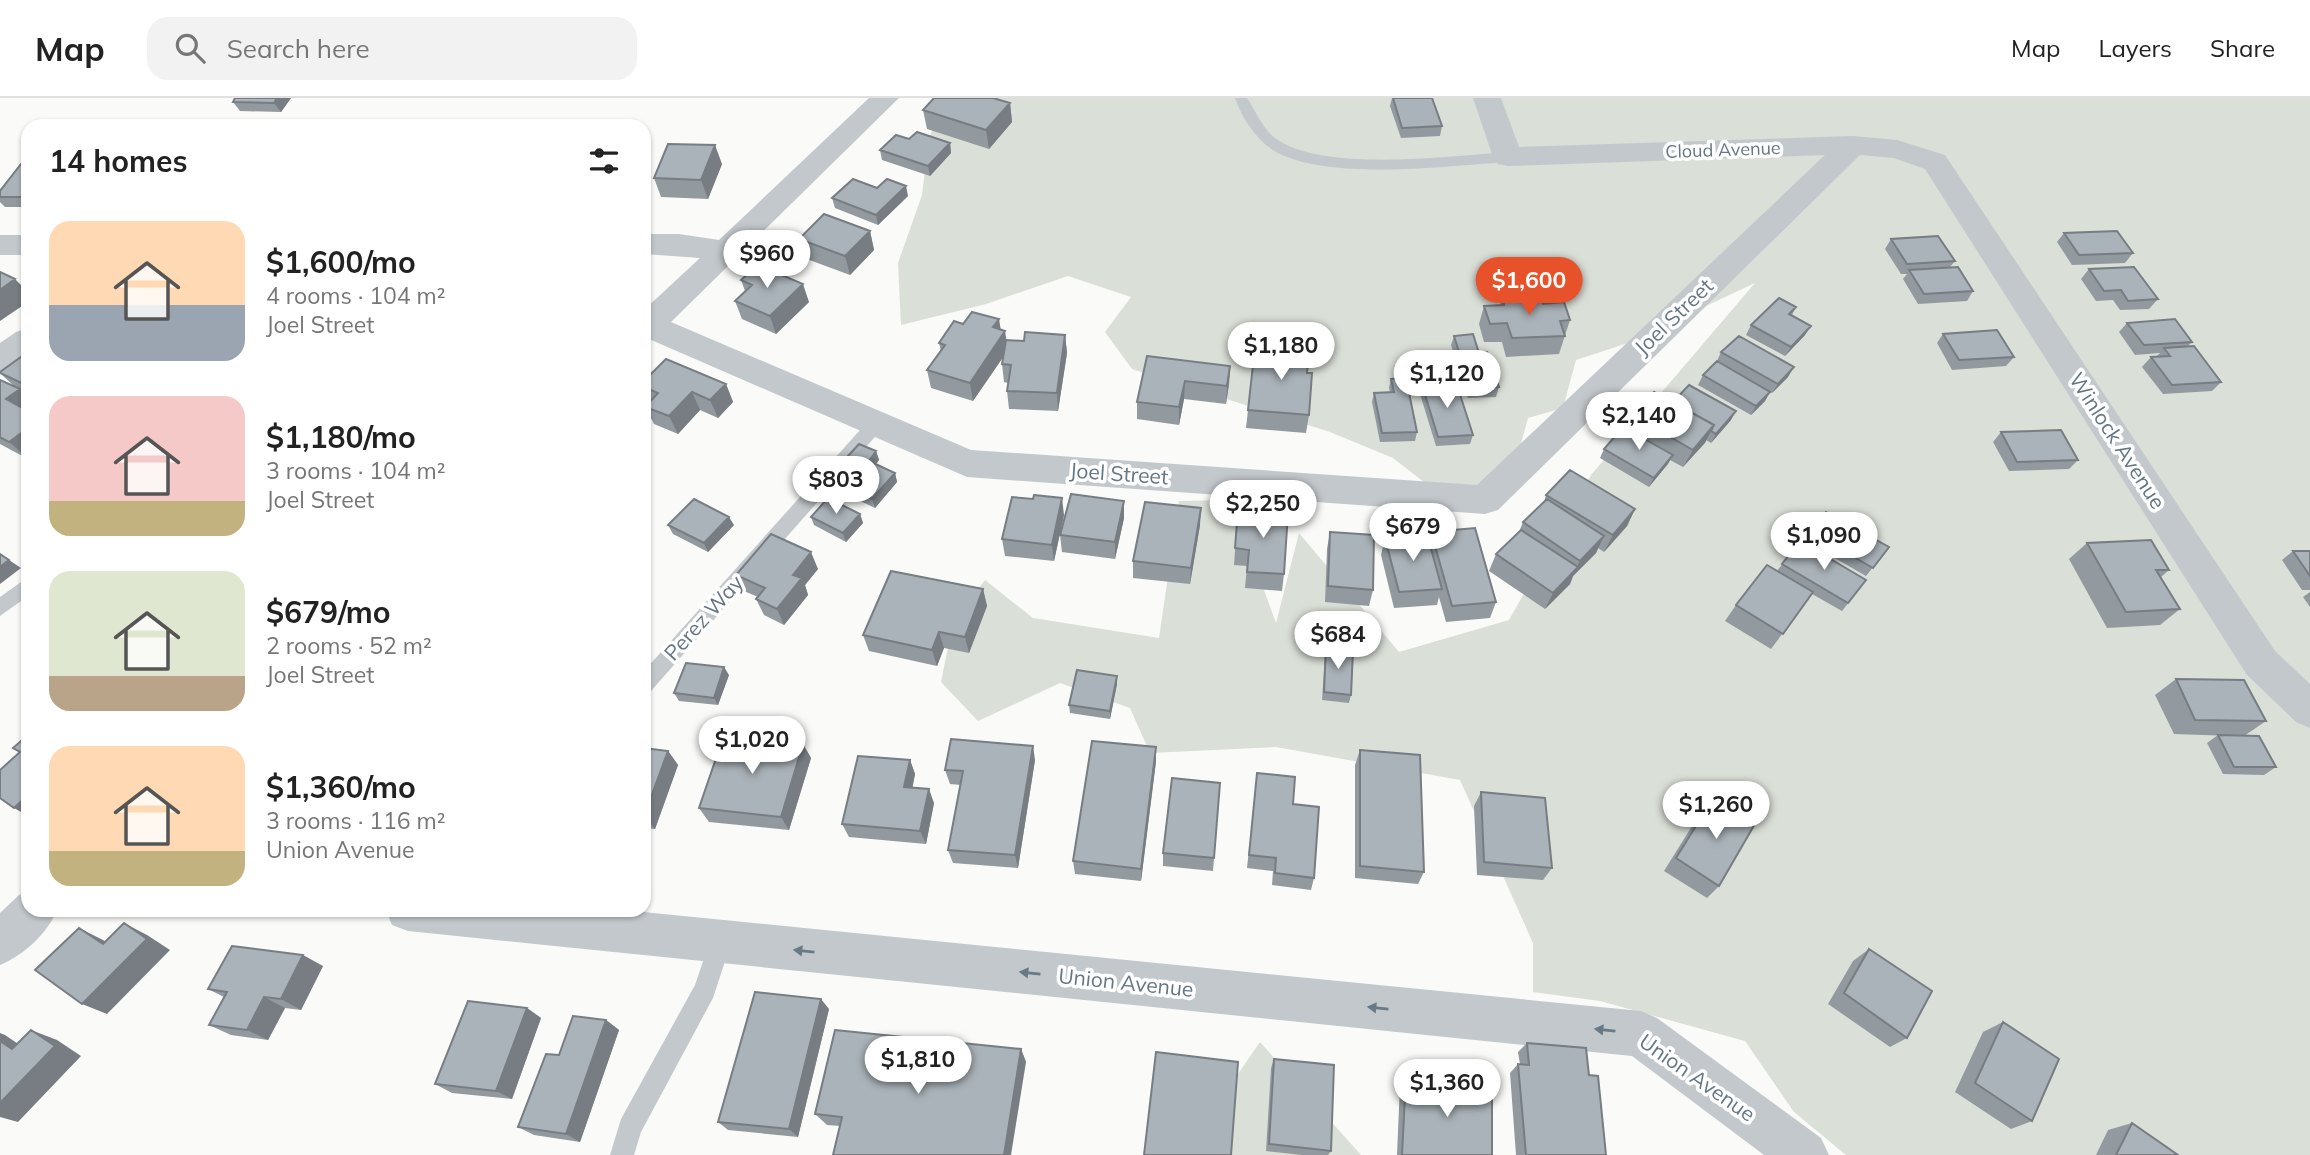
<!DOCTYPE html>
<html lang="en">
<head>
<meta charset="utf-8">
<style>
	:root { --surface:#fff; --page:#f2f2f2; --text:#222; --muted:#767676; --line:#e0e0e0; --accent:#e7522a }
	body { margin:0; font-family:Mulish,sans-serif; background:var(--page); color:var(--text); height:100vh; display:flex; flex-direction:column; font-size:26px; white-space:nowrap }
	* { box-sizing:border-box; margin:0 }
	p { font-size:23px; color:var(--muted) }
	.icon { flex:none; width:38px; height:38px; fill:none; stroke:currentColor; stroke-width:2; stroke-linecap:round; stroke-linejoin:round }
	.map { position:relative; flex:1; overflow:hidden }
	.side { position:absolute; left:21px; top:21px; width:630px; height:798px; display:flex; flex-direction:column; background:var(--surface); border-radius:21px; box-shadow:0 2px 5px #0004 }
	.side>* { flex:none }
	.price { position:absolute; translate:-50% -60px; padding:0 16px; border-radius:24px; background:#fff; color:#222; font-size:23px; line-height:46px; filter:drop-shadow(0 2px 4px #0008) }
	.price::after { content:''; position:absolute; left:50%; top:42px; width:21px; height:16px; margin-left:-10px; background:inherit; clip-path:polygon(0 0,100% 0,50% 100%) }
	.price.on { background:var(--accent); color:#fff }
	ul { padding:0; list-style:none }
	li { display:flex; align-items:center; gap:21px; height:175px; padding:0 28px }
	li span { display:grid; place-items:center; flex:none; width:196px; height:140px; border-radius:21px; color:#555 }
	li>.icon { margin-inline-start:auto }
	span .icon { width:84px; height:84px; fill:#fffc; stroke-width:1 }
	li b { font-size:30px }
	h2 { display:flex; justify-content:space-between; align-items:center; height:84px; padding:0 28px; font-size:30px }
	header { display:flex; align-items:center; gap:42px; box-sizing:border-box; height:98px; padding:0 35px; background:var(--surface); border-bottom:2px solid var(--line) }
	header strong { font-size:33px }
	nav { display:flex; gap:38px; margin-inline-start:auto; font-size:24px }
	.search { width:490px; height:63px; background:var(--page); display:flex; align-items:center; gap:18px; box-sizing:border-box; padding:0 24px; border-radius:21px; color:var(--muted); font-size:26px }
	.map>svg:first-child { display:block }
	.green { fill:#dadfd7 }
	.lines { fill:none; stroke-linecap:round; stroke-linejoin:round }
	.lane { fill:#c3c8cc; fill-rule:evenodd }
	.street { fill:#c3c8cc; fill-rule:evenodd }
	.wall { fill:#929a9f }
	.shaded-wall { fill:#777d82 }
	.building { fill:#aab3b9; stroke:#777d82; stroke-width:2 }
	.oneway { fill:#697a87 }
	.labels { text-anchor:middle; stroke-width:7; stroke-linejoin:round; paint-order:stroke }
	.far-street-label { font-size:18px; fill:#647683; stroke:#fff }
	.street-label { font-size:21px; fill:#647683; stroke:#fff }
</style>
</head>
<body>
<header>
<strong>Map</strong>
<div class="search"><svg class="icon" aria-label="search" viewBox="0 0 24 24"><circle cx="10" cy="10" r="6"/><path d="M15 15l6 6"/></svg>Search here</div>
<nav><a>Map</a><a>Layers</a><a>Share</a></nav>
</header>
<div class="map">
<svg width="2310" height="1057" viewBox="0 0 2310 1057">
	<rect width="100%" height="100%" fill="#fafaf8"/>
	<!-- green -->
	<path class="green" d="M945 0H2310V1057H1846L1794 1014 1745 943 1600 903 1533 894V845L1460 682 1276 649 1150 655 1130 610 1060 585 978 623 941 584 953 524 985 482 1033 520 1159 540 1179 403 1231 402 1276 525 1299 435 1399 554 1509 522 1591 377 1755 185 1625 246 1576 262 1563 310 1528 320 1519 353 1479 387 1433 391 1393 360 1330 334 1132 271 1105 234 1131 199 1068 178 986 206 901 227 898 165 922 97 929 40Z
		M1260 944 1361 1057H1182Z"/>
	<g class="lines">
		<!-- lane -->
		<path class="lane" d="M1235 0H1247C1256 13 1262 30 1275 40 1322 75 1450 58 1508 54L1515 59 1508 64C1445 68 1340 82 1282 57 1259 47 1242 21 1235 0Z
			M875 321 881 322 884 327 881 332 651 593 644 596V573L869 322Z
			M28 479V498L0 518V499Z
			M720 834 728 837 731 845 713 900 641 1034 634 1057H610L621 1021 695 887 712 837Z"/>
		<!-- street -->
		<path class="street" d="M869 0H899L671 224 971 352 1477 387 1825 57 1508 68 1498 66 1493 59 1473 0H1501L1519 49 1853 38 1897 42 1945 57 2275 553 2310 586V630L2296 624 2247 577 1925 71 1894 60 1860 57 1498 412 1485 416 967 379 649 241 644 243V212L700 160 644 156V136H679L719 142Z
			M0 137H28V157H0Z
			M28 230V259L12 270 0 274V245L16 234Z
			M28 794V812H57C47 836 24 857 0 867V815L19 797Z
			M386 812H623L1641 913 1657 920 1821 1040 1829 1057H1764L1632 958 408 833 392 827Z"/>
	</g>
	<!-- wall -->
	<path class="wall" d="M291 0 281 14 240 13 233 4Z
		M1392 0H1432L1442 28 1440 38 1401 40 1390 8Z
		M1010 5 1012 24 989 51 927 31 923 12Z
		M909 41 950 45 951 55 930 78 882 62 880 52Z
		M28 66V109H5L0 104V93Z
		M722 66 708 101 661 99 654 80Z
		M877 90 908 98 878 127 835 110 832 100Z
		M870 133 874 152 850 177 804 160 799 141Z
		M2064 135 2133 155 2125 165 2072 167 2057 144Z
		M1891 141 1955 163 1950 169 1973 193 1967 203 1918 206 1903 181 1907 176H1901L1885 151Z
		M2089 171 2158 201 2149 211 2120 212 2113 202 2096 203 2081 181Z
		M741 182 809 204 776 236 742 221 735 203 745 193Z
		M1502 200 1543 206 1570 222 1559 256 1506 259 1502 244H1484L1479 226 1484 208 1500 207Z
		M1796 209 1792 217 1805 237 1785 258 1746 237 1751 227Z
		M2127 225 2192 244 2188 248 2221 284 2212 293 2163 296 2142 269 2151 259H2156L2160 255 2135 257 2119 234Z
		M963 226 1001 232 1006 242 1024 243 1065 237 1067 255 1058 313 1009 311 1007 293 1008 285 1004 284 1002 266 1003 259 973 303 931 290 927 272 941 253 939 245Z
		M1943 236 2014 259 2006 268 1952 272 1937 245Z
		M1454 238 1479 255 1499 289 1496 299 1468 300 1451 247Z
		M1255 249 1307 275 1309 317 1306 335 1246 330Z
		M28 254V297L24 295 28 299V361L0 346V282L15 289 0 275Z
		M1721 254 1788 279 1772 295 1770 294 1765 303 1751 317 1698 287 1703 277 1717 263Z
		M1147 258 1230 268 1229 286 1226 306 1184 301 1179 327 1137 321V304Z
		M1391 281 1417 334 1415 343 1380 344 1372 304 1374 295 1390 294 1389 290Z
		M644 283 726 286 733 304 718 320 700 312 678 336 654 326 645 309 648 305 644 296Z
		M1422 287 1473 337 1470 346 1436 348 1420 296Z
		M1673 304 1731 322 1711 345 1706 342 1683 369 1670 362 1649 389 1600 360 1604 351 1626 331 1632 317Z
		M2001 334 2078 362 2069 371 2009 373 1993 344Z
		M876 353 879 362 876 366 895 375 897 384 875 410 831 389 828 380Z
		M1546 397 1635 411 1627 428 1604 454 1598 450 1596 455 1573 478 1570 486 1545 511 1489 473 1496 456 1519 434 1523 424 1544 404Z
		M1124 403V420L1115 461 1062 454 1060 437Z
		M1238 411 1284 476 1282 493 1245 490 1247 468 1234 467Z
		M860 416 863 425 846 444 814 427 811 419Z
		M1064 417 1054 463 1005 458 1002 441Z
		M668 427H734L708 454 673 436Z
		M1200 427 1190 486 1133 480V463Z
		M1330 434 1373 492 1369 508 1325 504 1327 451Z
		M1431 434 1496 504 1490 520 1446 524 1439 499 1437 507 1394 510 1381 457 1385 440 1429 442Z
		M1811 434 1889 449 1866 478 1805 443Z
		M1800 443 1866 482 1842 513 1812 496 1771 551 1725 523 1736 507 1777 473Z
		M2087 445 2169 472 2161 479 2180 511 2160 527 2107 530 2069 461Z
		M2293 453H2310V492H2302L2282 462Z
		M818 471 805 487 808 497 784 527 764 517 756 501 758 499 744 493 736 477Z
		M983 491 987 508 969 555 944 550 937 568 869 553 863 537Z
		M2310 494V509L2303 499Z
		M1326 549 1351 597 1349 605 1322 602 1325 557Z
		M729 577 718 607 679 603 674 595Z
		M2176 581 2266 623 2244 638 2276 669 2264 677 2223 676 2207 645 2218 637 2233 638 2174 636 2155 597Z
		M1117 586 1110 621 1070 615 1069 607Z
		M803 646 811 660 789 732 709 724 699 710Z
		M644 650 668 653 678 667 655 731 644 730Z
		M1360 652 1424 774 1418 786 1355 780V667Z
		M910 662 915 676 912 690 934 705 926 746 849 739 842 726Z
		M1035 662 1018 770 953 765 948 752 961 687 950 686 945 672Z
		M1156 663 1141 783 1075 776 1073 763Z
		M1257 675 1293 706 1314 780 1311 792 1272 787 1273 773 1247 770Z
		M1220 685 1213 773 1163 768V755Z
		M1481 694 1552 770 1543 782 1477 777 1474 708Z
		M1714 699 1719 788 1707 800 1664 773 1702 712Z
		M1869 851 1907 940 1890 949 1828 906 1853 863Z
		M323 868 301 912 285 910 268 942 231 937 209 927 224 899 208 891Z
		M527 910 541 920 512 1001 452 995 435 986Z
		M829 911 798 1039 728 1032 718 1024Z
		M606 922 619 932 580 1044 534 1037 518 1029 559 957Z
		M2003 924 2032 1023 2011 1031 1955 994 1983 934Z
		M1527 945 1589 977 1606 1057H1516L1510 975 1518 966H1520L1518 954Z
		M1021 951 1026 964 840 1028 827 1027 815 1016Z
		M1274 961 1331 1053 1328 1057H1302L1266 1053 1271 970Z
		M1406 978 1492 1057H1397L1400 986Z
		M2132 1025 2178 1057H2096L2108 1032Z"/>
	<!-- shaded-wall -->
	<path class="shaded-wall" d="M277 0H291L281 14 274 5Z
		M1010 5 1012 24 989 51 986 32Z
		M950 45 951 55 930 78 928 68Z
		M715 47 722 66 708 101 701 82Z
		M644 63 649 76 644 89Z
		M906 88 908 98 878 127 876 117Z
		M870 133 874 152 850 177 845 158Z
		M15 181 28 194V204L0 223V192Z
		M803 186 809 204 776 236 770 218Z
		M999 221 1002 239 1005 233 1008 252 973 303 970 285 993 229Z
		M1811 228 1805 237 1785 258 1791 249Z
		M1065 237 1067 255 1058 313 1057 295Z
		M1230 268 1229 286 1226 306 1227 288Z
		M1794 269 1788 279 1772 295 1778 286Z
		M1185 283 1184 301 1179 327V309Z
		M726 286 733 304 718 320 710 302Z
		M20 291 28 299V317L6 301Z
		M692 294 700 312 678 336 669 318Z
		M1770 294 1765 303 1751 317 1756 308Z
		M1736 313 1731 322 1711 345 1716 336Z
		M1714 327 1705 345 1683 369 1693 352Z
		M28 330V360L9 344Z
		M876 353 879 362 871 372 869 363Z
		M1673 357 1668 366 1649 389 1654 380Z
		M895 375 897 384 875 410 872 401Z
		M1062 400 1064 417 1054 463 1052 447Z
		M1124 403V420L1115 461V444Z
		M1201 410 1200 427 1190 486 1191 470Z
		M1635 411 1627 428 1604 454 1613 437Z
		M860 416 863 425 846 444 843 435Z
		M729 419 734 427 708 454 704 445Z
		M1604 438 1596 455 1573 478 1570 486 1545 511 1553 495 1576 470 1580 463Z
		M811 454 818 471 805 487 808 497 784 527 777 511 793 477Z
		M9 462 21 470 0 486V469Z
		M983 491 987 508 969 555 965 539Z
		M939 534 944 550 937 568 932 552Z
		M724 569 729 577 718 607 714 600Z
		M1117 578V586L1110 621V613Z
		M803 646 811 660 789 732 781 719Z
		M1033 648 1035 662 1018 770 1015 757Z
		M1156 649V663L1141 783V771Z
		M668 653 678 667 655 731 644 718Z
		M910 662 915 676 910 703 904 689Z
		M929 691 934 705 926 746 920 733Z
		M28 697V718L14 710Z
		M124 825 147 837 170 852 107 916 82 906Z
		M79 830 103 842 127 857 103 846Z
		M303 857 323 868 301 912 281 901Z
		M264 899 285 910 268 942 247 932Z
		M821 901 829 911 798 1039 789 1031Z
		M527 910 541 920 512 1001 496 993Z
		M606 922 619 932 580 1044 566 1036Z
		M31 932 57 942 81 958 18 1024 0 1019V1005Z
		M0 935 5 937 39 960 12 951 0 943Z
		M1021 951 1026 964 1011 1057H1004Z"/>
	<!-- building -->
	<path class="building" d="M235 0H277L274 5 233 4Z
		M934 0H993L1010 5 986 32 923 12Z
		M1393 0H1432L1442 28 1402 30Z
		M917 34 950 45 928 68 880 52 896 37 909 41Z
		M668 46 715 47 701 82 654 80Z
		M21 66H28V99H0V93Z
		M853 81 877 90 887 81 906 88 876 117 832 100Z
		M824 116 870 133 845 158 799 141Z
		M2117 133 2133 155 2079 157 2064 135Z
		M1938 138 1955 163 1907 166 1891 141Z
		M758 167 803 186 770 218 735 203 752 187 741 182Z
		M1958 169 1973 193 1924 196 1909 172Z
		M2134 169 2158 201 2128 203 2121 192 2104 193 2089 171Z
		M0 174 15 181 0 192Z
		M1540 197 1543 206 1564 204 1570 222 1560 223 1565 238 1512 240 1507 225 1490 226 1484 208 1504 207 1502 200Z
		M1779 200 1796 209 1789 216 1811 228 1791 249 1751 227Z
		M972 214 999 221 993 229 1005 233 970 285 927 272 945 247 939 245 954 223 963 226Z
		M2175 221 2192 244 2144 247 2127 225Z
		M1997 232 2014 259 1959 262 1943 236Z
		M1025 234 1065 237 1057 295 1007 293 1011 267 1002 266 1006 242 1024 243Z
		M1473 236 1479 255 1487 254 1499 289 1471 291 1454 238Z
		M1739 238 1794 269 1778 286 1721 254Z
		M2194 248 2221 284 2172 287 2151 259 2170 258 2164 250Z
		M1255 249 1309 254 1307 275H1312L1309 317 1248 312Z
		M28 254V288L0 275V274Z
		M1147 258 1230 268 1227 288 1185 283 1179 309 1137 304Z
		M666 261 726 286 710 302 692 294 669 318 645 309 658 295 644 289V283Z
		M1717 263 1770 294 1756 308 1703 277Z
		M1406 280 1417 334 1382 335 1374 295 1394 294 1391 281Z
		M0 282 20 291 6 301 28 313V330L9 344 0 339Z
		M1456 284 1473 337 1438 339 1422 287Z
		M1689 287 1736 313 1716 336 1711 333 1714 327 1673 304Z
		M1654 294 1714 327 1693 352 1632 317Z
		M1623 329 1673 357 1654 380 1604 351Z
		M2061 332 2078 362 2017 364 2001 334Z
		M859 346 876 353 869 363 895 375 872 401 828 380Z
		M1570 372 1635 411 1613 437 1546 397Z
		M1071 396 1124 403 1115 444 1060 437Z
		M1034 397 1062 400 1052 447 1002 441 1012 399 1033 401Z
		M828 400 860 416 843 435 811 419Z
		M694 401 729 419 704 445 668 427Z
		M1547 401 1604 438 1580 463 1523 424Z
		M1145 404 1201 410 1191 470 1133 463Z
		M1238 411 1288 415 1284 476 1247 474 1249 452 1235 450Z
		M1826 414 1889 449 1873 470 1811 434Z
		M1475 430 1496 504 1452 508 1431 434Z
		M1521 432 1578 469 1553 495 1496 456Z
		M1330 434 1374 437 1373 492 1328 488Z
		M771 436 811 454 793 477 802 480 777 511 756 501 765 490 736 477Z
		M1427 436 1442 491 1399 494 1385 440Z
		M2151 442 2169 472H2156L2180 511 2126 514 2087 445Z
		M1800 443 1866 482 1848 505 1782 466Z
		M2293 453H2310V478Z
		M0 456 9 462 0 469Z
		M1767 467 1813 494 1783 536 1736 507Z
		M891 473 983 491 965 539 939 534 932 552 863 537Z
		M1326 549 1353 552 1351 597 1324 594Z
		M686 565 724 569 714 600 674 595Z
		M1077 572 1117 578 1110 613 1069 607Z
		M2176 581 2244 582 2266 623 2195 622Z
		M28 637V697L14 710 0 700V672L20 654 13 650Z
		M724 637 803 646 781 719 699 710Z
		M2218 637 2259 638 2276 669H2234Z
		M951 641 1033 648 1015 757 948 752 963 673 945 672Z
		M1092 643 1156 649 1141 771 1073 763Z
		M644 650 668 653 644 718Z
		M1360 652 1420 657 1424 774 1360 768Z
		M858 658 910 662 904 689 929 691 920 733 842 726Z
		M1257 675 1295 679 1293 706 1319 709 1314 780 1275 775 1276 760 1249 757Z
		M1172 680 1220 685 1214 760 1163 755Z
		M1481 694 1545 700 1552 770 1484 764Z
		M1714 699 1756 724 1719 788 1676 760Z
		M124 825 147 841 82 906 35 872 79 830 103 846Z
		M232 848 303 857 281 901 264 899 247 932 209 927 227 894 208 891Z
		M1869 851 1932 893 1907 940 1844 895Z
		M755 894 821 901 789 1031 718 1024Z
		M468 903 527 910 496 993 435 986Z
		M573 918 606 922 566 1036 518 1029 546 956 559 957Z
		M2003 924 2059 961 2032 1023 1975 985Z
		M31 932 55 948 0 1005V943L12 951Z
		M835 932 1021 951 1004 1057H833L842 1019 815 1016Z
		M1527 945 1586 950 1589 977 1598 978 1606 1057H1526L1518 966 1529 967Z
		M1156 954 1238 964 1231 1057H1144Z
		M1274 961 1334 967 1331 1053 1269 1046Z
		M1406 978 1492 990V1057H1402Z
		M2132 1025 2178 1057H2116Z"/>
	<!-- one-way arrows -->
	<defs><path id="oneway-solid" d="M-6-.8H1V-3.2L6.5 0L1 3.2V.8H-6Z" transform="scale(1.75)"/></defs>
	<g class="oneway">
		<use href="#oneway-solid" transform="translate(804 853) rotate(-174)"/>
		<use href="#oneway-solid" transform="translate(1030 875) rotate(-174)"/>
		<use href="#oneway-solid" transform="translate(1378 910) rotate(-174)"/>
		<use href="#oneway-solid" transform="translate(1605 932) rotate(-174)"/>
	</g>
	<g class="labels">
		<!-- far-street labels -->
		<g class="far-street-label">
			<text transform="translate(1723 52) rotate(-2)" y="6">Cloud Avenue</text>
		</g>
		<!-- street labels -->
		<g class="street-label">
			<text transform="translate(1674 219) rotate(-44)" y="7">Joel Street</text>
			<text transform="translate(2117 343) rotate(57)" y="7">Winlock Avenue</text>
			<text transform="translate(1119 376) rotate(4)" y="7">Joel Street</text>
			<text transform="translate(704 520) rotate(-48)" y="7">Perez Way</text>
			<text transform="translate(1126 885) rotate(6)" y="7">Union Avenue</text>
			<text transform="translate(1697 980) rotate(35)" y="7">Union Avenue</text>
		</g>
	</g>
</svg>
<b class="price" style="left:767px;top:192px">$960</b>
<b class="price on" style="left:1529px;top:219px">$1,600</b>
<b class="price" style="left:1281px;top:284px">$1,180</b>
<b class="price" style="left:1447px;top:312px">$1,120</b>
<b class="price" style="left:1639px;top:354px">$2,140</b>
<b class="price" style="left:836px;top:418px">$803</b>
<b class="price" style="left:1263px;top:442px">$2,250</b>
<b class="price" style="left:1413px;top:465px">$679</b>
<b class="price" style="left:1824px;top:474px">$1,090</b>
<b class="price" style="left:1338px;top:573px">$684</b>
<b class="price" style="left:752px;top:678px">$1,020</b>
<b class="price" style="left:1716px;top:743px">$1,260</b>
<b class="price" style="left:918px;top:998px">$1,810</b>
<b class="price" style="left:1447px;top:1021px">$1,360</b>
<section class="side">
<h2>14 homes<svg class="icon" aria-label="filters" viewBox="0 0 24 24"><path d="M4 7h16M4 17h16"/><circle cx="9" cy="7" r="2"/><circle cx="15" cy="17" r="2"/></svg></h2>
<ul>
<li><span style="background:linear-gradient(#ffd9b3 60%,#9aa5b1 0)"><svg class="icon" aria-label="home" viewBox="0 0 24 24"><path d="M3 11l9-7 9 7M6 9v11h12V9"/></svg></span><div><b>$1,600/mo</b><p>4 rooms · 104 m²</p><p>Joel Street</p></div></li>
<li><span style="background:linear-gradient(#f6c9c9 75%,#c2b280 0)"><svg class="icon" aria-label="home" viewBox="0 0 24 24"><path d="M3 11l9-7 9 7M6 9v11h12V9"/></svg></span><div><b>$1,180/mo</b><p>3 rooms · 104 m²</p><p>Joel Street</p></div></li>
<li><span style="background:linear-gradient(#dfe7d0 75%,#b9a48a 0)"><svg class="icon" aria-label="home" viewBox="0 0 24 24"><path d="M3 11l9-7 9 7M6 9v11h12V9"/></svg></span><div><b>$679/mo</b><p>2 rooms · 52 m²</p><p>Joel Street</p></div></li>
<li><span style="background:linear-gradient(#ffd9b3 75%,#c2b280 0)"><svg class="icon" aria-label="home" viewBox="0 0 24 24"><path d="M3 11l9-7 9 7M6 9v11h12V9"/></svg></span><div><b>$1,360/mo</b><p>3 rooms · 116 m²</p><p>Union Avenue</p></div></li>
</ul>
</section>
</div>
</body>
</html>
